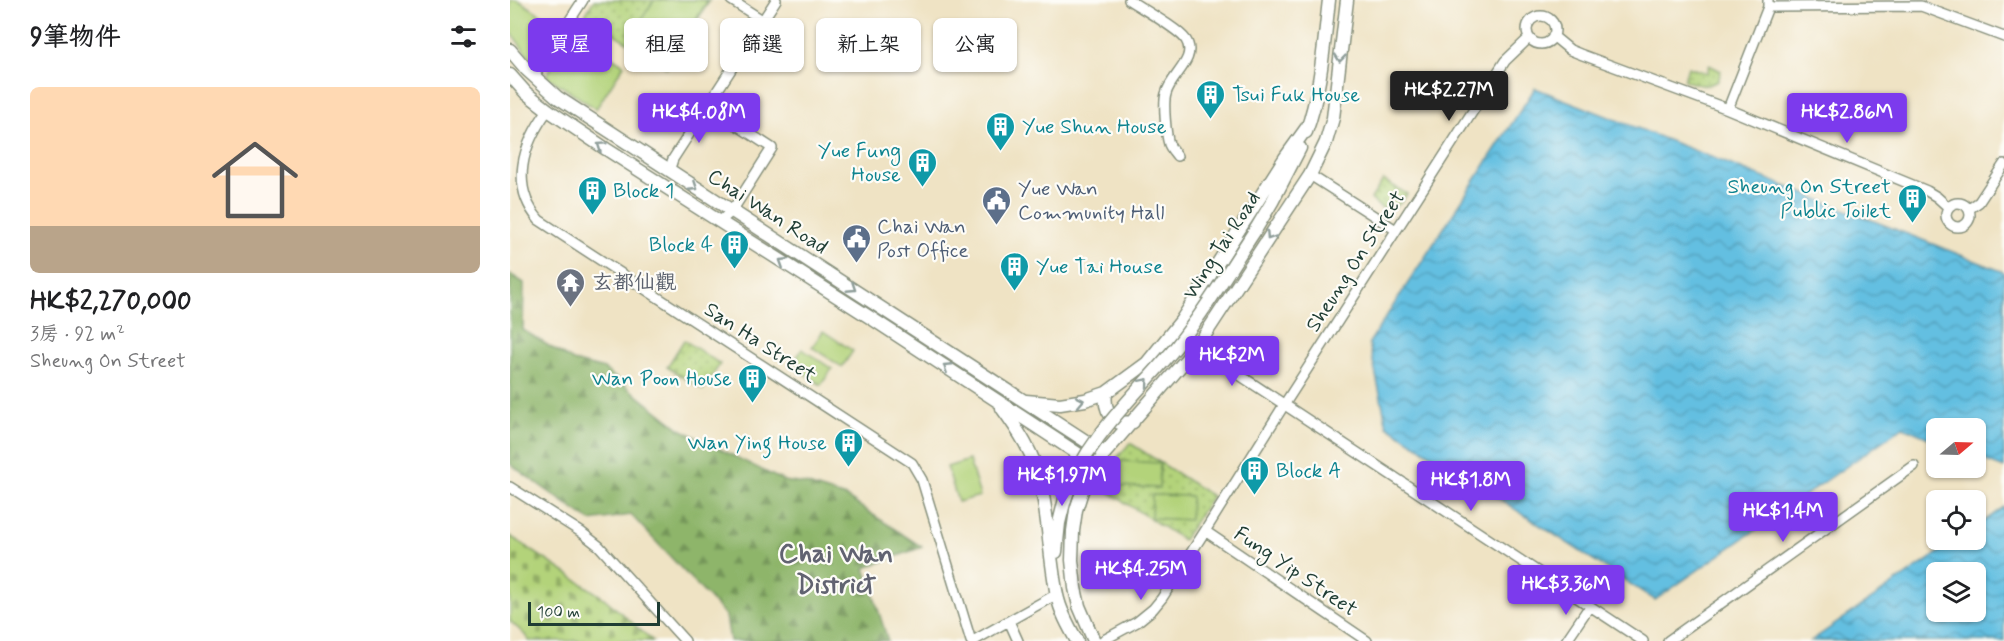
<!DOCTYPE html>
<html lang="zh-TW">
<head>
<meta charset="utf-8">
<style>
	:root { --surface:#fff; --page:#f2f2f2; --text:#202124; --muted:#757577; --accent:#7c3aed }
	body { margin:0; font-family:Mynerve,"LXGW WenKai TC",sans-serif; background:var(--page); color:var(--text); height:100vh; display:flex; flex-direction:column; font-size:22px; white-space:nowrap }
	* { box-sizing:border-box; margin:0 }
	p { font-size:20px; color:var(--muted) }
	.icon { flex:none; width:33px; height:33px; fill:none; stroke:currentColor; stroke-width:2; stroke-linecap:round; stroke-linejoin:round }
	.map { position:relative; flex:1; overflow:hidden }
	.details { display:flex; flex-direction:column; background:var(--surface); width:510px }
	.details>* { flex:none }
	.top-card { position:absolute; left:18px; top:18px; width:570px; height:54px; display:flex; gap:12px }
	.needle { width:39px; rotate:71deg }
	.buttons { position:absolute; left:1416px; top:418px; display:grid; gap:12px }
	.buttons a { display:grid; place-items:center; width:60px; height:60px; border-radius:9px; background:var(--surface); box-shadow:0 2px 4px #0004; font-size:30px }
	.scale { position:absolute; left:18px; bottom:15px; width:132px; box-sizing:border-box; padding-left:6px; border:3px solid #1f3d34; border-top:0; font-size:16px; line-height:21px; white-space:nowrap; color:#1f3d34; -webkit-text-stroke:4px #fdfcf7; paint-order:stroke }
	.price { position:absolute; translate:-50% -51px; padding:0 14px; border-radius:6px; background:var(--accent); color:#fff; font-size:20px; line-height:39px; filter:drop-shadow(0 2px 3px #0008) }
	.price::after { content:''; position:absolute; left:50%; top:36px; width:18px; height:14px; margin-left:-9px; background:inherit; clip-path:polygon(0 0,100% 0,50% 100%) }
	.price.on { background:#222; color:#fff }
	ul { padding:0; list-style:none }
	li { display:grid; align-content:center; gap:12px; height:318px; padding:0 30px }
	li span { display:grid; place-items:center; height:186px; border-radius:9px; color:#555 }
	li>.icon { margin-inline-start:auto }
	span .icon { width:108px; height:108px; fill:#fffc; stroke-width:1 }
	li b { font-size:26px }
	h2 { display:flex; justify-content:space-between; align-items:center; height:72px; padding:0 30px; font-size:26px }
	.chip { padding:0 21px; border-radius:9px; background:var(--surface); box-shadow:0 2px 4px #0004; font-size:21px; line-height:54px }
	.chip.on { background:var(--accent); color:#fff }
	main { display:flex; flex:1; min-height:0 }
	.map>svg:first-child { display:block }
	.grass { fill:url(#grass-dots); stroke:#698857; stroke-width:1.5 }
	.forest { fill:url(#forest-firs); stroke:#56794f; stroke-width:1.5 }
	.cemetery { fill:url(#cemetery-stones); stroke:#698857; stroke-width:1.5 }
	.garden { fill:#b3d37a; stroke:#698857; stroke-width:1.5 }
	.water { fill:url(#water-waves); stroke:#417e8a; stroke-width:1.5; fill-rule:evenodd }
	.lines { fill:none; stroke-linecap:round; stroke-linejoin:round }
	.minor-casing { stroke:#87907c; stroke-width:12 }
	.major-casing { stroke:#87907c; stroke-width:15 }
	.minor { stroke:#fff; stroke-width:9 }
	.major { stroke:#fff; stroke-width:12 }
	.major-bridge-casing { stroke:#87907c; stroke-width:15; stroke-linecap:butt }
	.major-bridge { stroke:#fff; stroke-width:12 }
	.oneway { stroke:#8f9e9a }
	.labels { text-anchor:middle; stroke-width:4.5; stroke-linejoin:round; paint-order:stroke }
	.culture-label { font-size:21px; fill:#0d838f; stroke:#fdfcf7; text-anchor:start }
	.service-label { font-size:21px; fill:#4e5e75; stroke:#fdfcf7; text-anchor:start }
	.street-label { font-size:21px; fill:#1f3d34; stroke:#fdfcf7 }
	.worship-label { font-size:21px; fill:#5b616d; stroke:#fdfcf7; text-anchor:start }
	.district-label { font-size:27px; font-weight:bold; fill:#616371; stroke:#fdfcf7 }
</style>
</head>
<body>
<main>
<section class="details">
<h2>9筆物件<svg class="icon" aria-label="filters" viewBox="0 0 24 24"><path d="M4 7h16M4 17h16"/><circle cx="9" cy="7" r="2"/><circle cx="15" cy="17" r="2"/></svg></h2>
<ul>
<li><span style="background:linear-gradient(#ffd9b3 75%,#b9a48a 0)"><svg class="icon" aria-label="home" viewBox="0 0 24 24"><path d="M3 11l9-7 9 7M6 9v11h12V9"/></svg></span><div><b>HK$2,270,000</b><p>3房 · 92 m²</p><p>Sheung On Street</p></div></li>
</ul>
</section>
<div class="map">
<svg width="1494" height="641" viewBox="0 0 1494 641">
	<defs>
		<pattern id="grass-dots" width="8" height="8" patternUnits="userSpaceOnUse" patternTransform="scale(1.5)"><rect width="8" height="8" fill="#b3d37a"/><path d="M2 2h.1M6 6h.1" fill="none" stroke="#91ac65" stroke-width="1.8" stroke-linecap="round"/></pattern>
		<pattern id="forest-firs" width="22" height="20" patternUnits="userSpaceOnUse" patternTransform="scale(1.5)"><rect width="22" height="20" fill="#8eb56a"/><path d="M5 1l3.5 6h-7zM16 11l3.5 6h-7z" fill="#739458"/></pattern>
		<pattern id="cemetery-stones" width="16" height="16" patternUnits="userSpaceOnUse" patternTransform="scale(1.5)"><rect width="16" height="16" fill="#b3d37a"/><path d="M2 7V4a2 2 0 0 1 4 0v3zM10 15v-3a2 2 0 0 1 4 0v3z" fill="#91ac65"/></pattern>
		<pattern id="water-waves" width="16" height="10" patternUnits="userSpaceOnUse" patternTransform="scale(1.5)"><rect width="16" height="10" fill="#63bfe1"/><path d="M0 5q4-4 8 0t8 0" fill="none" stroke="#519cb7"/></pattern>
	</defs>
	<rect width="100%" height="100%" fill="#fdfcf7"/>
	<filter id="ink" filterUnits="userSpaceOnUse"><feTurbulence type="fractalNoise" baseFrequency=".0167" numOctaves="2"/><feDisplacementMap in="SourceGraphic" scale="12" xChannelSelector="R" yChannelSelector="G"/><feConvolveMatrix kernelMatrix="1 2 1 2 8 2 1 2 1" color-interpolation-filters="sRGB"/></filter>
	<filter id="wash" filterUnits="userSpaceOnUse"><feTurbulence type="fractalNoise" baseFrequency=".008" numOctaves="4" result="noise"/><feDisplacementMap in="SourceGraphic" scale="24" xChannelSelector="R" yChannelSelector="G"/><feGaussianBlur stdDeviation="1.35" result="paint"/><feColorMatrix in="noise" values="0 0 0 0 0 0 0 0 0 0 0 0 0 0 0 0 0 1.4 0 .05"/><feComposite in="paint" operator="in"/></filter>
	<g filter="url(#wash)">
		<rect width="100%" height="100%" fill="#efe3c4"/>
		<!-- grass -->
		<path class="grass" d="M84 0H200L157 68 75 15Z
			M1199 65 1211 71 1208 81C1194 88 1187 85 1174 80L1178 67 1197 73Z
			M873 180 897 194C887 210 875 215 861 199Z
			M174 340 210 364 193 390 157 367Z
			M620 443 702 496 673 540 591 487 606 459Z"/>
		<!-- forest -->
		<path class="forest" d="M0 274 14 283 13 330 63 361 94 369 170 429 274 481 295 484 336 497 412 547 355 568 378 641H220L216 616 121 515 80 521 0 464Z"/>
		<!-- cemetery -->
		<path class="cemetery" d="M0 536 94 598 143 641H19L15 635 0 621Z"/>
		<!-- garden -->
		<path class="garden" d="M0 0H8L46 24 22 59 18 56 0 31Z
			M144 0H194L197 2 160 59 122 34Z
			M371 30 388 41 371 68 354 57Z
			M64 32 114 65 86 109 36 76Z
			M313 331 343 351 332 367 302 347Z
			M292 349 322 369 311 385 282 365Z
			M459 460 470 496 448 502 437 467Z
			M610 461 650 463 649 488 609 486Z
			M642 495 681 496 680 520 641 518Z"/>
		<!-- water -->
		<path class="water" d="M1025 88 1494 272V468L1466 457V429H1426V441L1393 427 1145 600 877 426 859 343Z
			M1494 507V641H1301L1447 540H1466V527ZM1426 573H1466V612H1426Z"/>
	</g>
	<g filter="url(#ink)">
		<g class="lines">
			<defs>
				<path id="minor" d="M221 0 285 41
					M619 0C631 8 669 29 676 40 688 59 660 76 656 94 653 103 656 135 659 144 661 149 664 152 667 156
					M1258 7 1411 6 1494 37
					M1017 30a14 14 0 1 1 28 0a14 14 0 1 1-28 0Z
					M1043 36 1060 50 1070 54 1218 109 1417 191 1427 197 1438 207
					M23 77 73 0
					M197 106 262 148 222 211 209 222
					M1218 109 1258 7V0
					M38 110C12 145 0 186 29 220L402 463 412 480 461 641
					M159 171 163 159 266 0
					M800 175 886 230
					M1436 215a12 12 0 1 1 24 0a12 12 0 1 1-24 0Z
					M1459 209 1469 202 1494 164
					M687 347 1133 641
					M0 487 71 532 89 546 175 641
					M695 531 857 641
					M499 621 508 641
					M463 641 547 594
					M592 641 627 622 643 609 652 598 695 531 774 405 995 61 1019 38
					M1056 641 1079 607
					M1158 641 1404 466"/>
				<path id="major" d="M0 50 17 70 47 97 591 451
					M0 75 16 93 38 110 96 149 364 320 582 463
					M796 132C811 91 814 43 819 0
					M746 229 762 202 790 148
					M596 393C594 407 598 415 609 423L623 422
					M516 401 550 404 575 400 596 393 637 363 671 321 775 158 798 126
					M492 408C508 430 524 454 530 481 539 518 539 557 547 595 550 611 559 627 567 641
					M546 552 549 523 555 499
					M584 641 569 606 565 588 562 560 563 531 566 510 572 491 594 454 687 347 800 175 816 142 823 118 837 0"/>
			</defs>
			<!-- minor casing -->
			<use href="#minor" class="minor-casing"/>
			<!-- major casing -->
			<use href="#major" class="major-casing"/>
			<!-- minor -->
			<use href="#minor" class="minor"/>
			<!-- major -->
			<use href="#major" class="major"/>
			<defs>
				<path id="major-bridge" d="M555 499C575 439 626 395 666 347 696 310 720 268 746 229"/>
			</defs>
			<!-- major-bridge casing -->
			<use href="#major-bridge" class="major-bridge-casing"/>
			<!-- major-bridge -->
			<use href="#major-bridge" class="major-bridge"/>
		</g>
		<!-- one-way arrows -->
		<defs><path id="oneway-chevron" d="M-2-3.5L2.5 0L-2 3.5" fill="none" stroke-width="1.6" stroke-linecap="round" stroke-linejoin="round" transform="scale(1.5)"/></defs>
		<g class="oneway">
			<use href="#oneway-chevron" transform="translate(830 58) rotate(96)"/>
			<use href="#oneway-chevron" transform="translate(91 146) rotate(-146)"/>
			<use href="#oneway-chevron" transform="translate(184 187) rotate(33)"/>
			<use href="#oneway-chevron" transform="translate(760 236) rotate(123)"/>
			<use href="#oneway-chevron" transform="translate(273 262) rotate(-148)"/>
			<use href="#oneway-chevron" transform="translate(342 288) rotate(33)"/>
			<use href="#oneway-chevron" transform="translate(437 367) rotate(-147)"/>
			<use href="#oneway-chevron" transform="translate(635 382) rotate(-49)"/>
			<use href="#oneway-chevron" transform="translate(570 401) rotate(-11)"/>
		</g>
	</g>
	<!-- icons -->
	<defs>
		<symbol id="building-pin" viewBox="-11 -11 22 30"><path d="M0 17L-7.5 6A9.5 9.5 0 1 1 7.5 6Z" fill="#0f9aa8" stroke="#fdfcf7"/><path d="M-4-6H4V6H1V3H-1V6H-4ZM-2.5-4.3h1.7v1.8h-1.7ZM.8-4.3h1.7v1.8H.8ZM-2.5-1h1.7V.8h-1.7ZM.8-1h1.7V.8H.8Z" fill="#fff"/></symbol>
		<symbol id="civic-pin" viewBox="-11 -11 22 30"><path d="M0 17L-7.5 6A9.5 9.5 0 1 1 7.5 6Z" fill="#5c6f8a" stroke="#fdfcf7"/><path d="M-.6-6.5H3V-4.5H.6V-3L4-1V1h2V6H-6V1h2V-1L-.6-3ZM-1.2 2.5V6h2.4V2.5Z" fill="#fff"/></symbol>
		<symbol id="temple-pin" viewBox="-11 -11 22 30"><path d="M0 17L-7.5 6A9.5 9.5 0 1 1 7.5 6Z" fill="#6b7280" stroke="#fdfcf7"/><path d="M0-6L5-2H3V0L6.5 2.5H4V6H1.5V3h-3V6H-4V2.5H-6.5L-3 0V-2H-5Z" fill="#fff"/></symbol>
	</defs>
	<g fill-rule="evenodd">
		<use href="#building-pin" x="684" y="78" width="33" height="45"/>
		<use href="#building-pin" x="474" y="110" width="33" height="45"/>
		<use href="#building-pin" x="396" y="146" width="33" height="45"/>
		<use href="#building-pin" x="66" y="174" width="33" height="45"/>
		<use href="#building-pin" x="1386" y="182" width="33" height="45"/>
		<use href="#civic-pin" x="470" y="184" width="33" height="45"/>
		<use href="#civic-pin" x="330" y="222" width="33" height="45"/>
		<use href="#building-pin" x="208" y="228" width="33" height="45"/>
		<use href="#building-pin" x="488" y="250" width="33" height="45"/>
		<use href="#temple-pin" x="44" y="266" width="33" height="45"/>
		<use href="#building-pin" x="226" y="362" width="33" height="45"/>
		<use href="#building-pin" x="322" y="426" width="33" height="45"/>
		<use href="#building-pin" x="728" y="454" width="33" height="45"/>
	</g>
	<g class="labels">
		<!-- culture labels -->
		<g class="culture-label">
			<text x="722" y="101">Tsui Fuk House</text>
			<text x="512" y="133">Yue Shun House</text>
			<text x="391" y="157" text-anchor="end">Yue Fung<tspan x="391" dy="24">House</tspan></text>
			<text x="1381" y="193" text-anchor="end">Sheung On Street<tspan x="1381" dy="24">Public Toilet</tspan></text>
			<text x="103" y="197">Block 1</text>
			<text x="203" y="251" text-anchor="end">Block 4</text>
			<text x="526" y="273">Yue Tai House</text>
			<text x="222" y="385" text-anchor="end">Wan Poon House</text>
			<text x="317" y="449" text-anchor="end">Wan Ying House</text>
			<text x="766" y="477">Block A</text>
		</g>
		<!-- service labels -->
		<g class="service-label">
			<text x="508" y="195">Yue Wan<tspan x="508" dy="24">Community Hall</tspan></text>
			<text x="367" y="233">Chai Wan<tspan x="367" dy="24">Post Office</tspan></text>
		</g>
		<!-- street labels -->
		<g class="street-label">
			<text transform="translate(258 211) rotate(33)" y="7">Chai Wan Road</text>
			<text transform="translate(711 245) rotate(-57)" y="7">Wing Tai Road</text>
			<text transform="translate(845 261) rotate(-57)" y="7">Sheung On Street</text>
			<text transform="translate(251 342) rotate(33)" y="7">San Ha Street</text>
			<text transform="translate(786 571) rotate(34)" y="7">Fung Yip Street</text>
		</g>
		<!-- worship labels -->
		<g class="worship-label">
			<text x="82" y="289">玄都仙觀</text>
		</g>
		<!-- district labels -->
		<g class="district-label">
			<text x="326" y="562">Chai Wan<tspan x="326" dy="31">District</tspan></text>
		</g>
	</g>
</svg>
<div class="buttons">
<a><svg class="needle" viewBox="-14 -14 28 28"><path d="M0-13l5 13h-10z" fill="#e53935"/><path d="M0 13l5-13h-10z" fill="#757577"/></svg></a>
<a><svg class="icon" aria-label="locate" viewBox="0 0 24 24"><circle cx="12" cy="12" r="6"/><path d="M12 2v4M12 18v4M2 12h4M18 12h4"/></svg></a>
<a><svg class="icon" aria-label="layers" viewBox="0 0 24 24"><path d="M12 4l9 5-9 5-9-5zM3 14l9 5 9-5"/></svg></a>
</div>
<div class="scale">100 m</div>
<b class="price on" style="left:939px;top:122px">HK$2.27M</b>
<b class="price" style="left:189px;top:144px">HK$4.08M</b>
<b class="price" style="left:1337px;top:144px">HK$2.86M</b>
<b class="price" style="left:722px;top:387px">HK$2M</b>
<b class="price" style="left:552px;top:507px">HK$1.97M</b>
<b class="price" style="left:961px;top:512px">HK$1.8M</b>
<b class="price" style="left:1273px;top:543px">HK$1.4M</b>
<b class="price" style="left:631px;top:601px">HK$4.25M</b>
<b class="price" style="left:1056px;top:616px">HK$3.36M</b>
<div class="top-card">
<a class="chip on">買屋</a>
<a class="chip">租屋</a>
<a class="chip">篩選</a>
<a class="chip">新上架</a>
<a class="chip">公寓</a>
</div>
</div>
</main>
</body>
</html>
